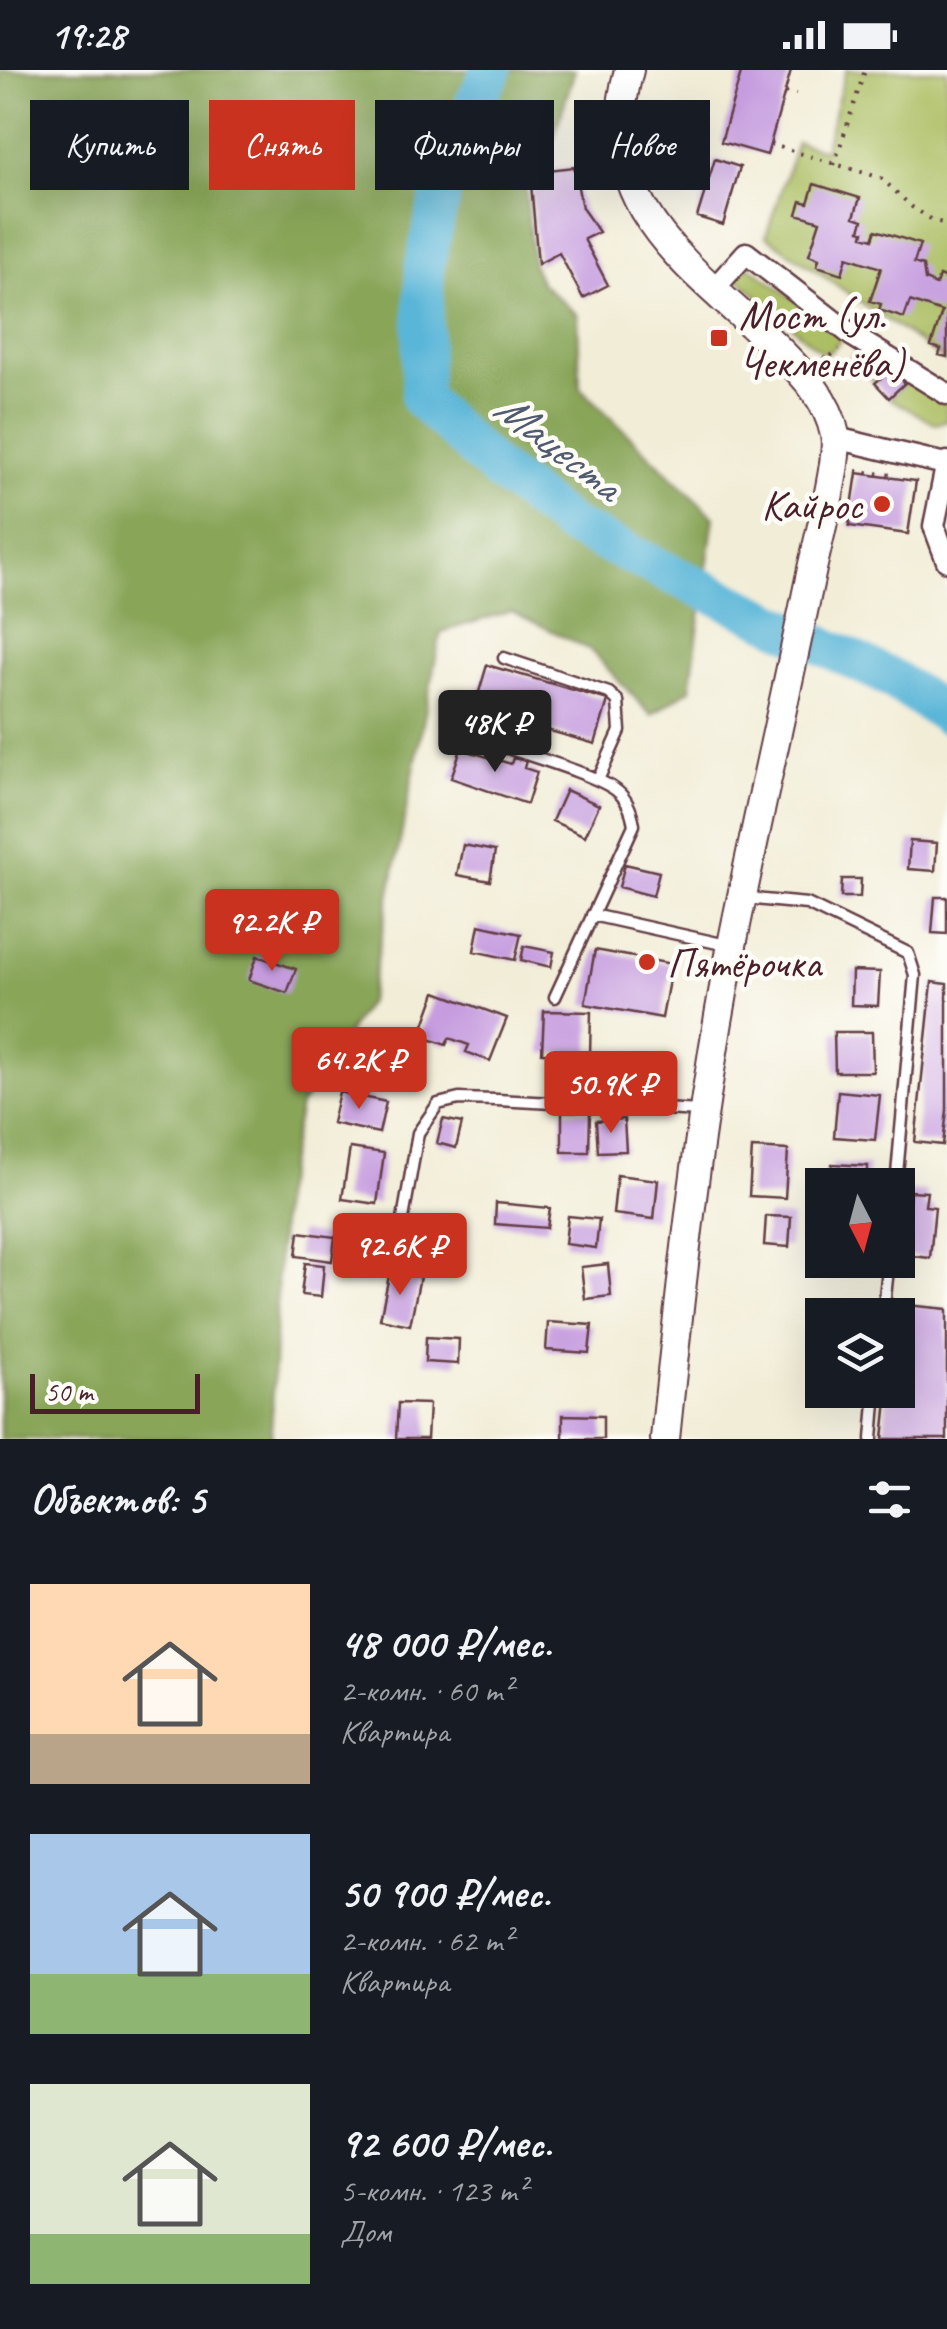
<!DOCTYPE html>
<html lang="ru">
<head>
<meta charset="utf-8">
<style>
	:root { --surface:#171b24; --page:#242831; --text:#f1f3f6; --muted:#9ea1a6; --accent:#c8321e }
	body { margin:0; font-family:Caveat,sans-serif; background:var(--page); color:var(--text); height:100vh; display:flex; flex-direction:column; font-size:38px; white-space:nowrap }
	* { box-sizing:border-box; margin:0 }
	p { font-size:32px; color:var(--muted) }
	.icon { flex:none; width:55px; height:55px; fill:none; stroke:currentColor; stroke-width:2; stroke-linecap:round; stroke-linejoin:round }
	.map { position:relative; height:1369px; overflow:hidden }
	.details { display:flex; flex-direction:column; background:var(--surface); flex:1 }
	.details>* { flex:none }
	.banner { position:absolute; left:30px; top:30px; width:888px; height:90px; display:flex; gap:20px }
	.needle { width:65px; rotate:174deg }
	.buttons { position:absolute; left:805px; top:1098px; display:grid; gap:20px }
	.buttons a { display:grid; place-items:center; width:110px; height:110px; border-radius:0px; background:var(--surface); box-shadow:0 10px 40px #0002; font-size:50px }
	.scale { position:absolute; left:30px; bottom:25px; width:170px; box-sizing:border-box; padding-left:10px; border:5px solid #4a1f2b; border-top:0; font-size:28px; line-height:35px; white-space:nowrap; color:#4a1f2b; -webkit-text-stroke:8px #fdfcf7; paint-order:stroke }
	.price { position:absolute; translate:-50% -85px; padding:0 22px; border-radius:10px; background:var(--accent); color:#fff; font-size:32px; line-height:65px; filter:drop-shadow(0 2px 5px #0008) }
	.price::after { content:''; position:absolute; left:50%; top:60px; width:30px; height:22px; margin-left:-15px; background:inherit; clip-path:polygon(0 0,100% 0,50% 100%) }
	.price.selected { background:#222; color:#fff }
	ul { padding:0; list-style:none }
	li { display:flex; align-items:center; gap:30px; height:250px; padding:0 30px }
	li span { display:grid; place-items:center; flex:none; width:280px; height:200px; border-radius:0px; color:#555 }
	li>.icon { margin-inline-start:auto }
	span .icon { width:120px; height:120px; fill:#fffc; stroke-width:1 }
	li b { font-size:42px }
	h2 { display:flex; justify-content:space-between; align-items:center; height:120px; padding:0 30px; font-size:42px }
	.chip { padding:0 35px; border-radius:0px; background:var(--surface); box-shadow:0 10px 40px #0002; font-size:35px; line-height:90px }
	.chip.selected { background:var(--accent); color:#fff }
	.status { display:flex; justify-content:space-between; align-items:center; height:70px; padding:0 50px; background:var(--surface); direction:ltr }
	.status svg { height:28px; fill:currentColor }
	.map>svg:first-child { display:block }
	.green { fill:#abbe62; stroke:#7a6e46; stroke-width:2.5 }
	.forest { fill:#88a558; stroke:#696242; stroke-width:2.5 }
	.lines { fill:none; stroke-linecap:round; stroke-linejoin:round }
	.river { stroke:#5ab6d8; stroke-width:40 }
	.building { fill:#c69cdf }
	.lane-casing { stroke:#633e45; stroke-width:15 }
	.street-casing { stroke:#633e45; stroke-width:25 }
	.secondary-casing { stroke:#633e45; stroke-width:32 }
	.path { stroke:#633e45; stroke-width:4; stroke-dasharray:2.5 8; stroke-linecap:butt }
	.lane { stroke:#fff; stroke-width:10 }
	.street { stroke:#fff; stroke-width:20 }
	.secondary { stroke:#fff; stroke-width:28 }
	.poi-dot { fill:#c8321e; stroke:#fdfcf7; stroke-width:4 }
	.labels { text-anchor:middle; stroke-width:9; stroke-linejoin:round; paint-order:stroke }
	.poi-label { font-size:42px; fill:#4a1f2b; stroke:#fdfcf7; text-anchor:start }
	.water-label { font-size:45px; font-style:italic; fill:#505b70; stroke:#fdfcf7 }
</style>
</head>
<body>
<div class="status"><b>19:28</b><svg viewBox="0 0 49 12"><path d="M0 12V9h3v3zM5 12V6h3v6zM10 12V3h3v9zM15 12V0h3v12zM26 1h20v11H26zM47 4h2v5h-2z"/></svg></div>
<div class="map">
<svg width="947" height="1369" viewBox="0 0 947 1369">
	<rect width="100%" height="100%" fill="#fdfcf7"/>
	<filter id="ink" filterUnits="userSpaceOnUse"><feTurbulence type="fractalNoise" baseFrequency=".01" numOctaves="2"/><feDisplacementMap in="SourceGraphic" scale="20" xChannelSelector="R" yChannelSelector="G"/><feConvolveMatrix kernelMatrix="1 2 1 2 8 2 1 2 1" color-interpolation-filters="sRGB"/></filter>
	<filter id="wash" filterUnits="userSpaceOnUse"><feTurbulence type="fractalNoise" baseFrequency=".0048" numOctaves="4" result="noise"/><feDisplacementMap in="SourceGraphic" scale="40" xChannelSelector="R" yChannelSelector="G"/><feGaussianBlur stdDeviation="2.25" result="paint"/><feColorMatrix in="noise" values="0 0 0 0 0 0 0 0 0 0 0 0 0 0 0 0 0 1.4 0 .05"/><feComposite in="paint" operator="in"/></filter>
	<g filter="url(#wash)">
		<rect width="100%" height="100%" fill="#f2edd7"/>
		<!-- green -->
		<path class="green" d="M846 0H947V292L766 166 797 72 824 80Z
			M743 195 749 196 844 266 830 282H821L736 207Z
			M860 280 947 329V351L935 354 889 328 905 313 892 298 875 313 851 288Z"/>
		<!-- forest -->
		<path class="forest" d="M0 0H575L552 73 524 100 533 196 541 213 578 245 580 318 714 447 690 619 651 645 589 579 511 541 441 562 369 930 300 1036 281 1129 271 1369H0Z"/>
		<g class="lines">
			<!-- river -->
			<path class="river" d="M492 0 450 81 425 194 421 329 493 397 570 456 889 607 947 645"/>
		</g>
		<g id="blocks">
			<!-- building -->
			<path class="building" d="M742 0H791L767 85 721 72Z
				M715 89 740 97 723 155 697 147Z
				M574 97 582 138 599 162 584 169 608 215 583 228 559 183 538 194 530 102Z
				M814 114 860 128 854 147 863 150 860 160 864 161 863 166 873 169 876 160 920 174 914 193 923 196 925 210 936 215 939 206 947 209V287L939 285 941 279 931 276 942 242 910 231 904 248 879 240 881 234 870 231 881 198 847 187 842 204 817 196 819 189 809 185 820 151 797 144 801 131 808 133Z
				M892 298 905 313 889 328 875 313Z
				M857 403 916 411 908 464 849 456Z
				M487 595 608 630 595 674 474 639Z
				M461 679 511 694 513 688 526 691 524 698 537 702 527 734 451 708Z
				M566 720 599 735 585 766 552 751Z
				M910 771 937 773 935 801 908 799Z
				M463 775 495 781 490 811 457 805Z
				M625 794 659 802 653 826 619 817Z
				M842 809H861L860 827H841Z
				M935 827H947V864L932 863Z
				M479 855 521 864 515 890 474 881Z
				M524 876 554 882 551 897 521 890Z
				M595 880 672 894 662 948 585 934Z
				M257 886 296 899 287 923 249 910Z
				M852 901 880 902 878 936 851 935Z
				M932 912 947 914V1040L943 1075 915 1072Z
				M436 922 507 948 490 991 466 982 469 975 449 968 446 975 420 966Z
				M544 941 591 942 590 985 542 983Z
				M834 962H872L873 1002H835Z
				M838 1021 880 1025 875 1070 834 1067Z
				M339 1022 386 1032 379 1063 332 1053Z
				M562 1041 590 1042 589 1082H562Z
				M443 1049 462 1053 456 1078 437 1073Z
				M624 1049 626 1081 598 1082 596 1051Z
				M350 1078 384 1083 377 1134 342 1129Z
				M752 1078 788 1080 785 1128 749 1126Z
				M832 1094 868 1096 867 1115H831Z
				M617 1105 658 1110 654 1149 613 1144Z
				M910 1121 927 1122 925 1136 935 1137 930 1188 904 1185Z
				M496 1133 550 1138 547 1158 495 1154Z
				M568 1146 599 1149 596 1178 565 1174Z
				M766 1146 791 1147 789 1177 764 1175Z
				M299 1162 335 1167 332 1191 296 1186Z
				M305 1193 324 1195 321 1227 301 1225Z
				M608 1194 611 1226 585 1229 581 1197Z
				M390 1201 420 1207 410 1255 380 1249Z
				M896 1234 947 1239V1369H883L888 1320H898Z
				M811 1240 842 1242V1245H822V1295L816 1294V1278L808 1277Z
				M548 1252 592 1255 589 1283 546 1280Z
				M426 1267 459 1269 458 1294 425 1292Z
				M398 1333 429 1334 427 1369H396Z
				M563 1345 603 1346V1369H563Z"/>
		</g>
	</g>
	<g filter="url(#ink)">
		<use href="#blocks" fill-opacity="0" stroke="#633e45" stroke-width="2.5"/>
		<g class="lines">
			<defs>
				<path id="lane" d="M504 588 609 623 618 631 620 661 598 710
					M484 670C513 681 597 704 617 721 627 729 632 742 634 755L555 927
					M744 828 807 834 908 883 915 905 896 1115
					M592 845 731 876
					M400 1166 418 1063 438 1034 459 1029 497 1030 700 1041
					M883 1245 889 1190
					M872 1369 876 1320"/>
				<path id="street" d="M713 220 746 183 853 266 947 324
					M836 368 945 394
					M947 392 934 456 947 491"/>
				<path id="secondary" d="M629 0C591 137 692 196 778 279 803 304 828 329 835 365 840 387 818 472 812 499 786 624 757 750 732 875 700 1038 682 1204 665 1369"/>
			</defs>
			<!-- lane casing -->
			<use href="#lane" class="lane-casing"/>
			<!-- street casing -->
			<use href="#street" class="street-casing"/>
			<!-- secondary casing -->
			<use href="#secondary" class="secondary-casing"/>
			<!-- path -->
			<path class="path" d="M785 22 796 24
				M770 74 881 108 912 137 934 151 947 154
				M834 95 865 0
				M823 287 826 290 839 279
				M856 401 892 405"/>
			<!-- lane -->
			<use href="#lane" class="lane"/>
			<!-- street -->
			<use href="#street" class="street"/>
			<!-- secondary -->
			<use href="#secondary" class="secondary"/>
		</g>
	</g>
	<!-- markers -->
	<g class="poi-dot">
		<rect x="709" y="258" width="20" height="20" rx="5"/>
		<circle cx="882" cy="434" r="10"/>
		<circle cx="647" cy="892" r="10"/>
	</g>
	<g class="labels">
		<!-- poi labels -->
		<g class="poi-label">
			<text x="739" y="259">Мост (ул.<tspan x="739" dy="48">Чекменёва)</tspan></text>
			<text x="862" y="449" text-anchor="end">Кайрос</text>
			<text x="667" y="907">Пятёрочка</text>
		</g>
		<!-- water labels -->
		<g class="water-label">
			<text transform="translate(559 375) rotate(38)" y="16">Мацеста</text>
		</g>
	</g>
</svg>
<div class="buttons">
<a><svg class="needle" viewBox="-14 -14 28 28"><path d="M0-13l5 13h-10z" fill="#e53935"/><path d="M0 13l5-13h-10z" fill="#9ea1a6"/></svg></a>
<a><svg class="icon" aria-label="layers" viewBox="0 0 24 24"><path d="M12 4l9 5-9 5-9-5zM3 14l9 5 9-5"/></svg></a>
</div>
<div class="scale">50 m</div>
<b class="price selected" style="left:495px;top:705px">48K ₽</b>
<b class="price" style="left:272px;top:904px">92.2K ₽</b>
<b class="price" style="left:359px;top:1042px">64.2K ₽</b>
<b class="price" style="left:611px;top:1066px">50.9K ₽</b>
<b class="price" style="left:400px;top:1228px">92.6K ₽</b>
<div class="banner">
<a class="chip">Купить</a>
<a class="chip selected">Снять</a>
<a class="chip">Фильтры</a>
<a class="chip">Новое</a>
</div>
</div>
<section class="details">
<h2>Объектов: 5<svg class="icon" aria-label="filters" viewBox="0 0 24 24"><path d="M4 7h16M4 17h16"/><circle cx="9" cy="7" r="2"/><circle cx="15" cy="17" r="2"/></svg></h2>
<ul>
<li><span style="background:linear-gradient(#ffd9b3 75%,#b9a48a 0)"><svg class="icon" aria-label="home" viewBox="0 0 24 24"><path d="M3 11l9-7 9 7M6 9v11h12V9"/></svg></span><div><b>48 000 ₽/мес.</b><p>2-комн. · 60 m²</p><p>Квартира</p></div></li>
<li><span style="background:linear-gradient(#a9c7e8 70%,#8fb573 0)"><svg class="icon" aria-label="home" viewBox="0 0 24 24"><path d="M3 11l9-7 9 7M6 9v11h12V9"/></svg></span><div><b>50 900 ₽/мес.</b><p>2-комн. · 62 m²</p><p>Квартира</p></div></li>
<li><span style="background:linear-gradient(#dfe7d0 75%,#8fb573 0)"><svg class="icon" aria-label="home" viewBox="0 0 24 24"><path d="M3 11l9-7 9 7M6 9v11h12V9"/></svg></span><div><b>92 600 ₽/мес.</b><p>5-комн. · 123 m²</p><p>Дом</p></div></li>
</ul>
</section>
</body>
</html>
